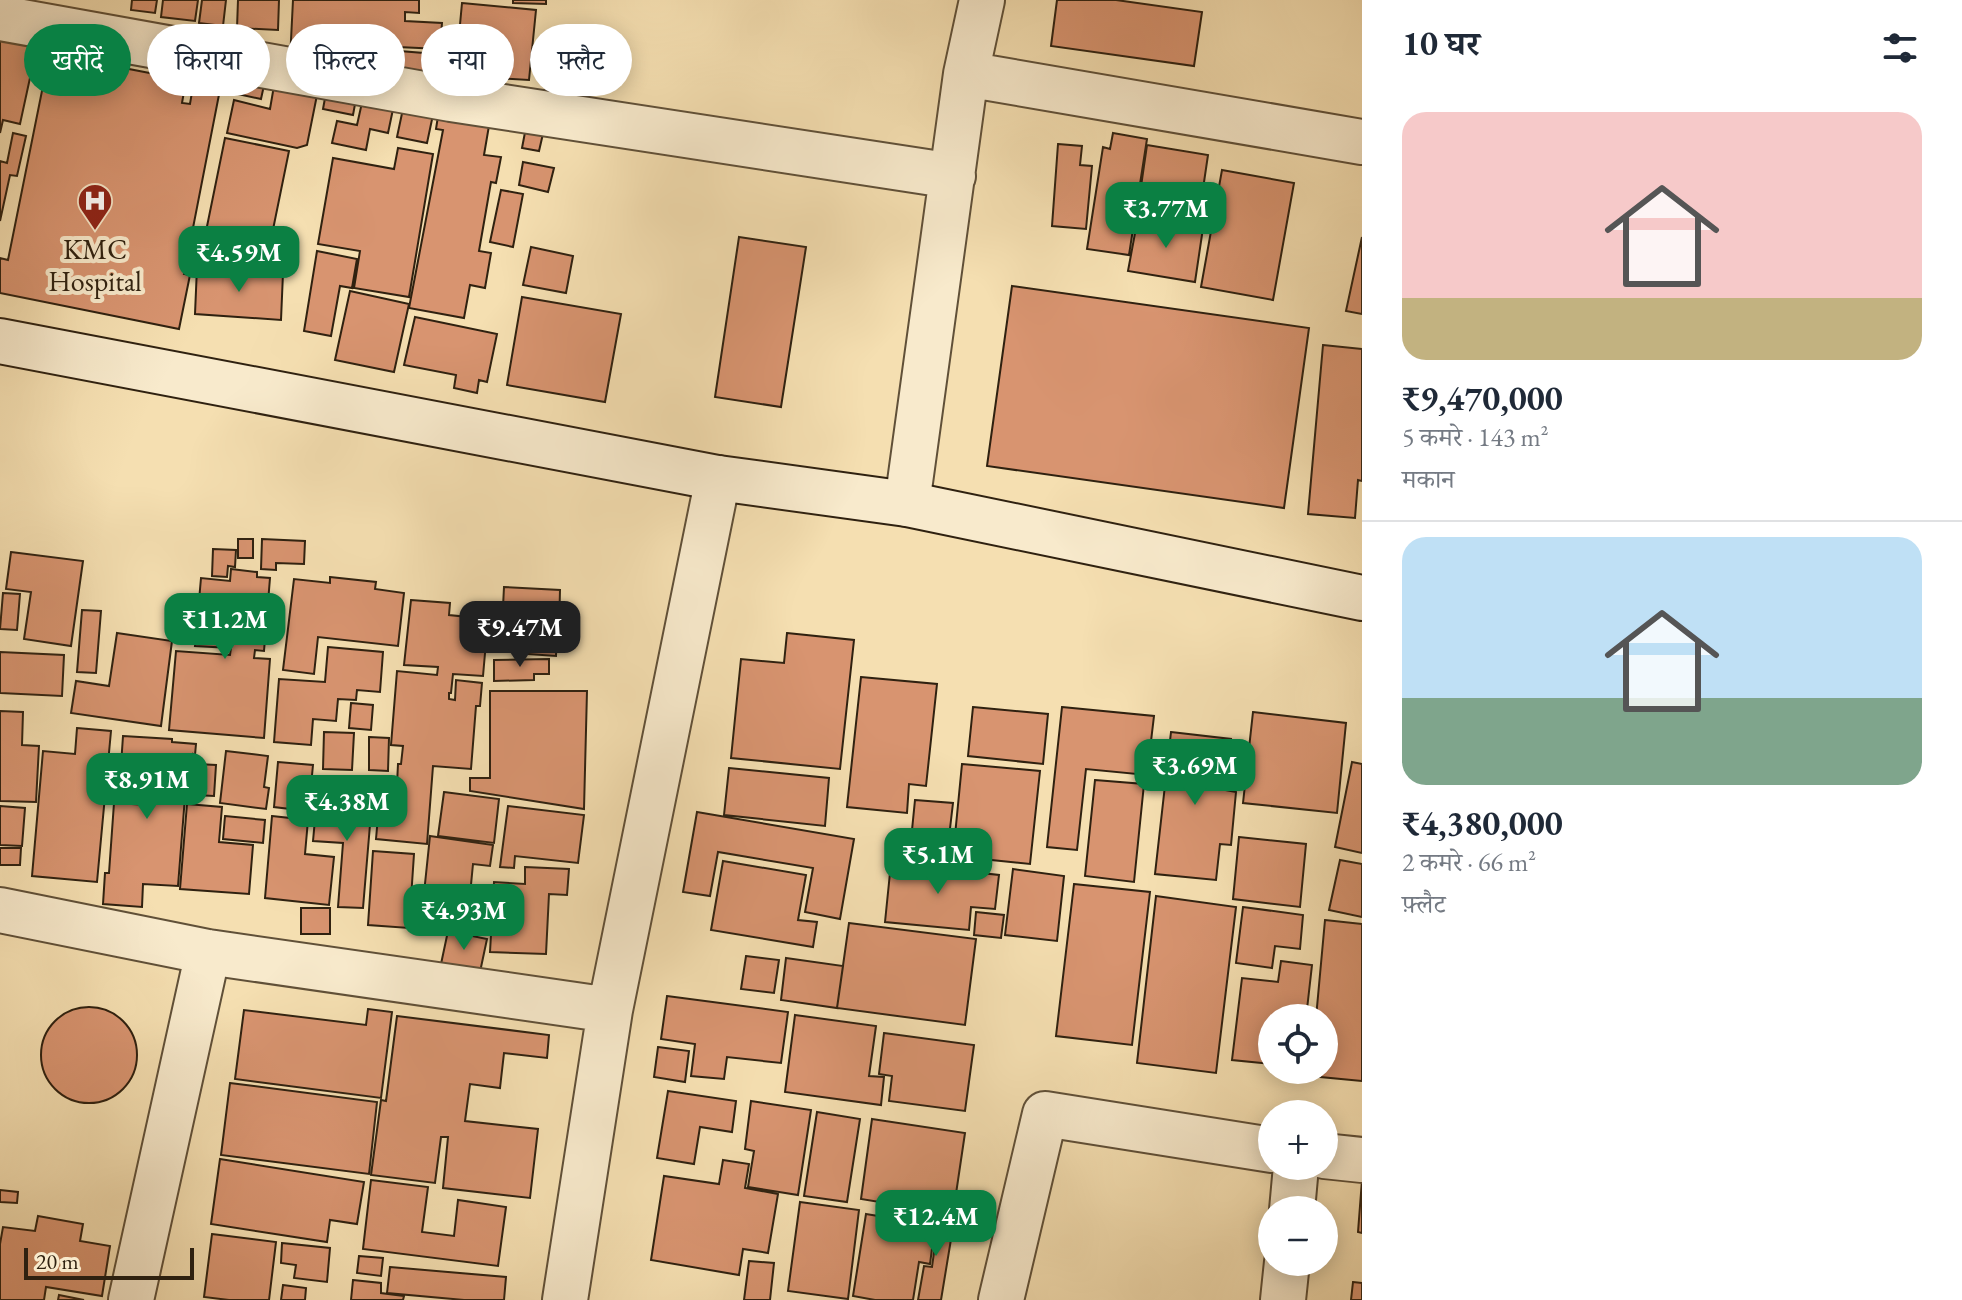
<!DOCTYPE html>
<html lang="hi">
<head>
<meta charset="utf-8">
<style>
	:root { --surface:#fff; --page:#f2f2f3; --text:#1f2937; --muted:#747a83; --line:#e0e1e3; --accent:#0b8043 }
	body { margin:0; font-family:"EB Garamond","Noto Serif Devanagari",serif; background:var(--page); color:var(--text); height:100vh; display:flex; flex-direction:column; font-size:30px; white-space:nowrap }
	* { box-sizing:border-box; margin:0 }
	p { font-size:26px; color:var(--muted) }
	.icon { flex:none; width:44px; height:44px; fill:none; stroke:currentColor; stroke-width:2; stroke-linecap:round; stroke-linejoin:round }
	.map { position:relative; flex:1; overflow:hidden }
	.sheet { display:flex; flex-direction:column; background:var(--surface); width:600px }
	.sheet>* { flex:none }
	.hud { position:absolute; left:24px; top:24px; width:760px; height:72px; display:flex; gap:16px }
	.controls { position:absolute; left:1258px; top:1004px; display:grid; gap:16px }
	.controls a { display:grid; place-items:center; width:80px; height:80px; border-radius:50%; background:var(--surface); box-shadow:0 4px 20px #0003; font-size:40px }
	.scale { position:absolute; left:24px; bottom:20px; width:170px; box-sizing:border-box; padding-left:8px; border:4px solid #2f2110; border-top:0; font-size:22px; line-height:28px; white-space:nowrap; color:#2f2110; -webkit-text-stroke:6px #f8eacc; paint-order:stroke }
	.price { position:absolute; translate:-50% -68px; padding:0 18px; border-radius:16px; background:var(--accent); color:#fff; font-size:26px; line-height:52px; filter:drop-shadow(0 2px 4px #0008) }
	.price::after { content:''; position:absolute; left:50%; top:48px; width:24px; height:18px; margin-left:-12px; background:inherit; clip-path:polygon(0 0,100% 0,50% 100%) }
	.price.on { background:#222; color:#fff }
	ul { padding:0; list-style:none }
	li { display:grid; align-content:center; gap:16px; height:424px; padding:0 40px }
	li+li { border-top:2px solid var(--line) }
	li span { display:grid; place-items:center; height:248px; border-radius:24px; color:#555 }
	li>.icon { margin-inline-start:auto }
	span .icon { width:144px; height:144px; fill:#fffc; stroke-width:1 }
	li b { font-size:34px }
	h2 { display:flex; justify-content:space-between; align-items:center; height:96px; padding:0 40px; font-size:34px }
	.chip { padding:0 28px; border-radius:36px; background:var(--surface); box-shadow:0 4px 20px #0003; font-size:28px; line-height:72px }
	.chip.on { background:var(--accent); color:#fff }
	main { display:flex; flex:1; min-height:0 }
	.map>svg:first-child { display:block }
	.building { fill:#d89470; stroke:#2f2110; stroke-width:2 }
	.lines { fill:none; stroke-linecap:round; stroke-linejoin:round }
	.street-casing { stroke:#605038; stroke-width:48 }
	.secondary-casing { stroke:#2f2110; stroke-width:48 }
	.street { stroke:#f8eacc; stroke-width:44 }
	.secondary { stroke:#f8eacc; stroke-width:44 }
	.labels { text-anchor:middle; stroke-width:8; stroke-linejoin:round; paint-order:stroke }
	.poi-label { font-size:28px; fill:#2f2110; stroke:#f8eacc }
</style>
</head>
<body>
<main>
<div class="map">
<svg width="1362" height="1300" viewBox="0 0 1362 1300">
	<rect width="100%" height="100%" fill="#f5dfb1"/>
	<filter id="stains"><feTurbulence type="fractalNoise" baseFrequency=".0025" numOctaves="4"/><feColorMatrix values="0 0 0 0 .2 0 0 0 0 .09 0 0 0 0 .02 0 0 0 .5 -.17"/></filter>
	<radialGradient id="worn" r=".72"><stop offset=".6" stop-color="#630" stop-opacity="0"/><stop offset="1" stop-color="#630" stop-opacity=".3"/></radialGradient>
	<!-- building -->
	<path class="building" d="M132 0H157L155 13 131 10Z
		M163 0H198L195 21 161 17Z
		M202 0H226L223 26 199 23Z
		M238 0H279L278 30 237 28Z
		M293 0H419V13L405 12V21L442 23 440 49 398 47V43L363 41 361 63 290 60Z
		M513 0H546V4L513 3Z
		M1057 0H1116L1202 12 1194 66 1051 46Z
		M462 3 536 10 529 80 493 78 491 93 454 89Z
		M0 33 38 41 20 124 3 120 0 133Z
		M52 41 102 50 97 76 47 65Z
		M375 49 448 55 445 90 372 84Z
		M197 63 224 69 184 274 190 275 179 329 0 293V258L8 260 46 71 104 82 108 65 186 80 182 103 190 104Z
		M238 70 266 76 261 99 233 93Z
		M276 74 320 80 307 145 297 148 227 133 234 100 270 109Z
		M328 82 358 88 353 115 323 109Z
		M365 89 396 95 388 133 370 129 366 150 332 143 337 121 357 125Z
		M404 104 434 110 427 143 397 137Z
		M439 110 491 114 484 155 501 157 496 183 491 182 479 251 491 253 485 288 470 285 464 318 409 308 443 130 436 129Z
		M527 122 545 125 539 151 522 148Z
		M13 133 26 136 17 176 10 175 0 221V161L7 163Z
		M1113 133 1147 139 1129 255 1087 249 1103 147 1110 149Z
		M225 138 289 151 267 259 203 246Z
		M1058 144 1082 146 1080 165 1092 166 1086 229 1052 226Z
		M1147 145 1208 155 1199 216 1138 207Z
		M398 148 433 154 409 297 354 288 360 251 318 244 333 158 394 169Z
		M523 162 554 168 548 192 519 185Z
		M1222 170 1294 183 1273 300 1201 287Z
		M501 190 523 194 513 247 490 242Z
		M1138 217 1203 228 1195 282 1128 271Z
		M739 237 806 247 781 407 715 397Z
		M1362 237V314L1346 311Z
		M531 247 573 256 566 293 523 285Z
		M317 251 357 259 352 288 340 286 331 336 304 331Z
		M197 267 283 273 281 320 195 314Z
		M1012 286 1309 328 1284 508 987 466Z
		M350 291 409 304 394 372 335 360Z
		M522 297 621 314 605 402 507 385Z
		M415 317 497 334 487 382 479 380 477 393 454 388 456 375 404 365Z
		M1323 345 1362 349V481L1358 480 1355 518 1308 514Z
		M238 539H253V558H238Z
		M262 539 305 541 304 564 276 563V570L261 569Z
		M213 549 236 550 235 567 228 566 227 577 212 576Z
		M11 552 83 561 71 646 24 639 31 592 6 589Z
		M231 569 257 572V577L270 578 264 651 255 650 254 658 270 659 264 738 169 730 176 651 230 655 231 648 195 646 201 578 230 581Z
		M330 577 376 582 375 589 404 593 398 646 318 637 314 674 283 670 294 579 330 583Z
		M504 587 560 590 559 630 502 627Z
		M3 593 20 594 17 630 0 629Z
		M411 600 450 603 449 615 488 619 483 676 453 674 451 693H449V699L455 700 456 680 482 683 480 706H476L471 769 433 766 427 844 376 839 381 783 397 784 398 764H401L403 746 391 745 397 671 437 675 438 667 404 665Z
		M82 610 101 611 96 673 77 672Z
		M516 631 557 632 556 656 514 653Z
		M117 633 172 641 161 726 71 713 76 681 109 686Z
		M787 633 854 640 840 769 731 758 741 659 784 663Z
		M328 647 383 652 380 692 357 690 356 700 338 699 336 721 313 719 311 745 274 742 279 679 325 682Z
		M0 652 64 655 62 696 0 693Z
		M549 659V674H534V680L494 681V660Z
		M861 677 937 684 926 786 909 784 907 813 847 807Z
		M490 691H587L584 809 470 791V778H490Z
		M351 703 373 705 371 730 349 728Z
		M973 707 1048 714 1043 764 968 756Z
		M1062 707 1154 716 1147 775 1086 769 1077 850 1047 847Z
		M0 711 23 712 22 745 39 746 36 802 0 801Z
		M1253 712 1346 723 1337 813 1243 803Z
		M77 728 111 731 97 882 32 876 43 751 75 754Z
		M324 732 354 733 352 770 323 769Z
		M1171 732 1231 739 1225 790 1236 792 1231 845 1220 844 1216 880 1155 874Z
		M123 736 172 739V742L196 744 195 755 193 754 191 771H187L178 886 143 884 142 907 103 904 105 873H109L114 803 148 805 151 764 181 766 182 754H170V758L145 756 143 797 119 795Z
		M369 737 389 738 388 771 369 770Z
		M226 751 268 756 264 787 269 788 266 809 220 803Z
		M278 762 313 765 308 816H298L299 810 274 807Z
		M1352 762 1362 764V853L1335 847Z
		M196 764 216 765 214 796 195 795Z
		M962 764 1040 771 1030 864 953 856Z
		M729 768 829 778 825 826 724 815Z
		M1095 780 1144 784 1134 882 1085 876Z
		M444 792 499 799 494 843 438 836Z
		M317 798 372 801 363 908 338 907 343 843 313 841Z
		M915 800 953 803 947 854 910 850Z
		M187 804 222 807 219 842 253 845 249 894 180 889Z
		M0 806 25 808 22 846 0 845Z
		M508 806 584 815 578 863 515 856 514 868 500 867Z
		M697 812 854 839 840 919 805 912 813 868 718 852 710 896 683 892Z
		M225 816 265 820 263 843 223 839Z
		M272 816 308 820 305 854 334 857 329 905 265 898Z
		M430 836 493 845 490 866 473 864 467 926 421 922Z
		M1239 837 1306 844 1300 907 1233 899Z
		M0 848H21L20 865H0Z
		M373 851 414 854 409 928 368 925Z
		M1340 860 1362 864V917L1329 910Z
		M723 861 806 875 798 920 817 922 813 947 711 930Z
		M891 863 999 875 995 909 971 907 969 930 885 922Z
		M525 867 569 869 567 895 549 894 546 954 490 952 494 882 525 884Z
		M1013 869 1064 876 1057 941 1005 935Z
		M1074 884 1150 892 1132 1045 1056 1036Z
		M1156 896 1236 907 1216 1073 1137 1063Z
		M1243 907 1303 915 1300 949 1275 946 1272 968 1236 963Z
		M301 908H330V934H301Z
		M976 912 1004 915 1001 938 974 935Z
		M1325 920 1362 924V1081L1310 1076V1070H1324V1018H1316Z
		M849 923 976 939 965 1025 837 1008Z
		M448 931 487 939 480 972 441 964Z
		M746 956 779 960 774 993 741 989Z
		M786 958 843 966 837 1008 781 1000Z
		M1281 961 1312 965 1306 1018H1272V1064L1232 1060 1242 978 1278 982Z
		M667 996 788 1012 781 1063 727 1057 724 1079 691 1076 695 1044 661 1039Z
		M41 1055a48 48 0 1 1 96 0a48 48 0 1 1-96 0Z
		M368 1009 392 1012 381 1098 235 1079 244 1010 366 1025Z
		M795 1015 876 1026 869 1076 884 1077 881 1105 785 1092Z
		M397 1016 549 1035 547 1058 504 1053 500 1088 470 1084 465 1121 538 1129 530 1198 443 1188 448 1137H441L435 1183 371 1175 381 1100 386 1101Z
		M884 1033 974 1045 965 1111 889 1101 892 1076 879 1074Z
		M658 1047 689 1051 685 1082 654 1077Z
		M230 1083 377 1102 369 1174 221 1155Z
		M668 1091 736 1101 732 1132 700 1127 694 1164 657 1158Z
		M751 1101 811 1110 798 1195 748 1187 754 1151 745 1149Z
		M817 1112 860 1119 847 1202 804 1196Z
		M872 1119 965 1133 953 1214 861 1199Z
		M220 1159 364 1182 357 1224 330 1220 327 1242 211 1224Z
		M723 1160 749 1164 745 1188 778 1194 768 1253 743 1249 739 1275 651 1260 664 1176 719 1184Z
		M371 1180 428 1187 422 1232 454 1236 458 1200 506 1207 498 1266 363 1249Z
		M1362 1180V1233L1358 1232Z
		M0 1190 18 1192 17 1203 0 1202Z
		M800 1202 859 1210 848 1299 788 1291Z
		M866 1214 915 1222 913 1237 933 1241 930 1264 919 1262 913 1300H875L853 1296Z
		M38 1216 83 1224 80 1241 110 1246 102 1296 46 1287 44 1300H0V1244L3 1227 35 1231Z
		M924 1216 954 1221 941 1300H918L924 1266 932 1267 936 1238 920 1235Z
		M212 1234 276 1242 269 1300H229L204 1297Z
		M282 1243 330 1248 327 1282 294 1278 296 1265 281 1263Z
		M359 1256 383 1258 381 1276 357 1273Z
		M749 1261 774 1263 770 1300H744Z
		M390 1267 506 1277 504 1300H464L387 1293Z
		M353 1280 381 1283V1293L404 1296 403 1300H351Z
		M1353 1282 1362 1283V1300H1351Z
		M283 1285 306 1288 305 1300H281Z
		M59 1295 84 1300H58Z"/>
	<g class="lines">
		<defs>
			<path id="street" d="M0 18 451 99 953 176
				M966 74 1362 142
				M907 504 966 74 982 0
				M0 910 208 952 610 1010
				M1324 1156 1362 1160
				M1292 1210 1296 1166
				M131 1300 208 952
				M565 1300 610 1010 718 478
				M1001 1300 1045 1114 1272 1150
				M1283 1300 1287 1262"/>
			<path id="secondary" d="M0 341 718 478 907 504 1362 598"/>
		</defs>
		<!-- street casing -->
		<use href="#street" class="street-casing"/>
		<!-- secondary casing -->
		<use href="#secondary" class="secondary-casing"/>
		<!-- street -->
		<use href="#street" class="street"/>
		<!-- secondary -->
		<use href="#secondary" class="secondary"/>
	</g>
	<!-- icons -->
	<defs>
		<symbol id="hospital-pin" viewBox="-11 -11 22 30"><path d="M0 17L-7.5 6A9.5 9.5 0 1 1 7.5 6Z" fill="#8f2418" stroke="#f8eacc"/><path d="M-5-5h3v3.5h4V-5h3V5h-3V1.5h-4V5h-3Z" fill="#fff"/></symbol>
	</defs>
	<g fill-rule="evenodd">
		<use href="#hospital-pin" x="75" y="181" width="40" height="54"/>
	</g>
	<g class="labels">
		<!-- poi labels -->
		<g class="poi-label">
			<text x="95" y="259">KMC<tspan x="95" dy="32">Hospital</tspan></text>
		</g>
	</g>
	<rect width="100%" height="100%" filter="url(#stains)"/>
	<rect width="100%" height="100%" fill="url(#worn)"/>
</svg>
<div class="controls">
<a><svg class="icon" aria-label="locate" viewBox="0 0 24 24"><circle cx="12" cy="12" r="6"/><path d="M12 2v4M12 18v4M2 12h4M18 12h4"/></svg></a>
<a>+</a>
<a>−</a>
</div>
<div class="scale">20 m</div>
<b class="price" style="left:1166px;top:250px">₹3.77M</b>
<b class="price" style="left:239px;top:294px">₹4.59M</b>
<b class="price" style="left:225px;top:661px">₹11.2M</b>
<b class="price on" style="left:520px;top:669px">₹9.47M</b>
<b class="price" style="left:1195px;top:807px">₹3.69M</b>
<b class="price" style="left:147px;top:821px">₹8.91M</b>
<b class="price" style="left:347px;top:843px">₹4.38M</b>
<b class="price" style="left:938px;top:896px">₹5.1M</b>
<b class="price" style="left:464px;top:952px">₹4.93M</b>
<b class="price" style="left:936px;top:1258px">₹12.4M</b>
<div class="hud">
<a class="chip on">खरीदें</a>
<a class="chip">किराया</a>
<a class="chip">फ़िल्टर</a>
<a class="chip">नया</a>
<a class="chip">फ़्लैट</a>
</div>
</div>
<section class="sheet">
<h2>10 घर<svg class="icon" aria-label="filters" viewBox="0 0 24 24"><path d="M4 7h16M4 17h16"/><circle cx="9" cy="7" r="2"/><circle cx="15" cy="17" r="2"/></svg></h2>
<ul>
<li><span style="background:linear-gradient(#f6c9c9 75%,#c2b280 0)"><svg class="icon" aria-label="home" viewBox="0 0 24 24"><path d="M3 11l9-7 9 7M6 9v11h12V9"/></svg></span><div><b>₹9,470,000</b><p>5 कमरे · 143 m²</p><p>मकान</p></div></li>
<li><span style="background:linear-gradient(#bfe0f5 65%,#7fa58c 0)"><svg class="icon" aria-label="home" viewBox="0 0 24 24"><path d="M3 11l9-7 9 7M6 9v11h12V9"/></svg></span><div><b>₹4,380,000</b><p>2 कमरे · 66 m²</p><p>फ़्लैट</p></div></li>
</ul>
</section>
</main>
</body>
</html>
